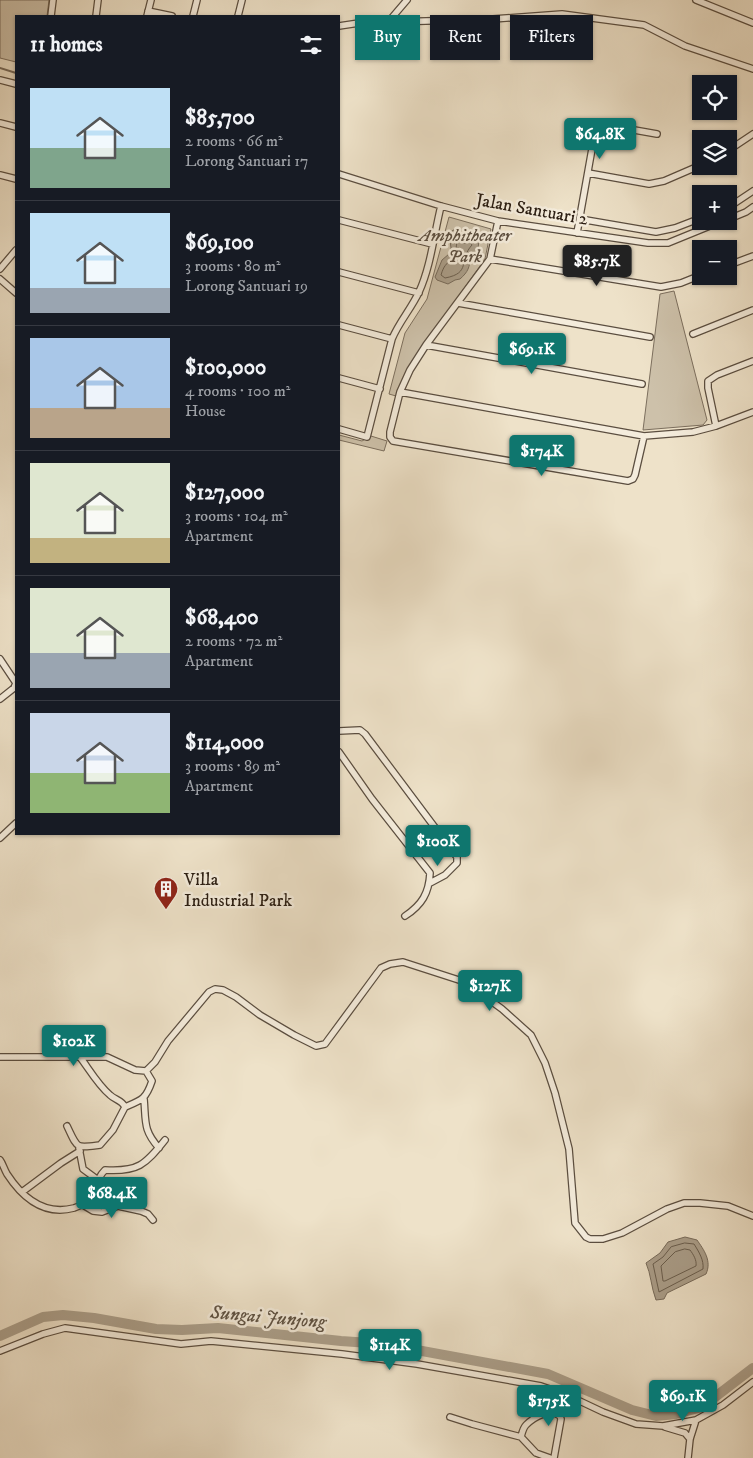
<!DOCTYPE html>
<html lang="en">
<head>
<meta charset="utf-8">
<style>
	:root { --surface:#171b24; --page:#20242c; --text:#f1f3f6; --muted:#9ea1a6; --line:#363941; --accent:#0f766e }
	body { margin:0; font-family:"IM FELL DW Pica",serif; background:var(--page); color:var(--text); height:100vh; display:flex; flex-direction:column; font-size:19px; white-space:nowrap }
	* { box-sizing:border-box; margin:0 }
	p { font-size:16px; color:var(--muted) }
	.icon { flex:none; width:28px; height:28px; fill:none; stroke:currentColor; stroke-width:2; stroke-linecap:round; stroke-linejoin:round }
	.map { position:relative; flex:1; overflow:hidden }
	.sheet { position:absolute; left:15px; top:15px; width:325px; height:820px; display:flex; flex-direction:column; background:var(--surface); border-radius:0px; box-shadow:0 1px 4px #0004 }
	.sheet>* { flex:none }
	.banner { position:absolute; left:355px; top:15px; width:322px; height:45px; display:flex; gap:10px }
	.fabs { position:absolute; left:692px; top:75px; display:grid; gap:10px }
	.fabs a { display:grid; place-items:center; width:45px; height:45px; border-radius:0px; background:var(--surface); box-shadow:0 1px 4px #0004; font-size:25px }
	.price { position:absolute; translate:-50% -42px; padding:0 11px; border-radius:5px; background:var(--accent); color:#fff; font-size:16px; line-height:32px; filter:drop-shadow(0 1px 2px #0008) }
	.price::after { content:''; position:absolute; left:50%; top:30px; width:15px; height:11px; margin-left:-8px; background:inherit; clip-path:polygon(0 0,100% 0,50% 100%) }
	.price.current { background:#222; color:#fff }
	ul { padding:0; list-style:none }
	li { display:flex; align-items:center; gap:15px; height:125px; padding:0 15px }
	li+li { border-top:1px solid var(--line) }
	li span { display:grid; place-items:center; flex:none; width:140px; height:100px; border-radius:0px; color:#555 }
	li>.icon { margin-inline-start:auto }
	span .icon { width:60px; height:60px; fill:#fffc; stroke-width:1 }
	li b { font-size:21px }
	h2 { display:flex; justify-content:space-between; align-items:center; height:60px; padding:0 15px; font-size:21px }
	.chip { padding:0 18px; border-radius:0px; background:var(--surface); box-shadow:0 1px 4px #0004; font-size:18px; line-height:45px }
	.chip.current { background:var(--accent); color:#fff }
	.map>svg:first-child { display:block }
	.green { fill:#cdc1aa; stroke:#7c6f5e }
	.water { fill:#ab9f8b; stroke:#776b5b }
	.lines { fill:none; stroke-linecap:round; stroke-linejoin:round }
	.shore { stroke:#6a5e4e; stroke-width:1 }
	.stream { stroke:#776b5b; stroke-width:2 }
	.river { stroke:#ab9f8b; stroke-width:10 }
	.minor-casing { stroke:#5b4e40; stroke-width:8 }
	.minor { stroke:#f4ecdc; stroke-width:5.5 }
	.labels { text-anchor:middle; stroke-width:5; stroke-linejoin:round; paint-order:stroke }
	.street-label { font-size:18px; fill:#2a1d12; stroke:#f4ecdc }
	.park-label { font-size:18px; font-style:italic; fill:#5b4e40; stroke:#f4ecdc }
	.poi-label { font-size:18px; fill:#2a1d12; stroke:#f4ecdc; text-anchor:start }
	.water-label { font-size:19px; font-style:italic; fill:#5e5142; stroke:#f4ecdc }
</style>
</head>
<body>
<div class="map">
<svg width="753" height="1458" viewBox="0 0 753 1458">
	<rect width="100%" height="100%" fill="#eee2c9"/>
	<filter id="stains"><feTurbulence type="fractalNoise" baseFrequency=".004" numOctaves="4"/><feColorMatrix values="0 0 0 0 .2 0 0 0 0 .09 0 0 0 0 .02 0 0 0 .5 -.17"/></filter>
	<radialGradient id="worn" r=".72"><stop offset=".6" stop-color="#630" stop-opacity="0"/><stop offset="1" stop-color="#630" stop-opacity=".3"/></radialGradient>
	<!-- green -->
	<path class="green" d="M0 0H49L47 16H16V62L0 58Z
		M449 217 491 229 485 259 420 350 396 396 389 394 405 333 427 299Z
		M674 291 707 420 703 425 643 430 660 294Z
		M339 435 362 441 371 436 387 441 384 451 339 440Z"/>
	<!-- water -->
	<path class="water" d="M455 229C461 236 463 239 472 235L476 236 479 241 478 248 470 257C470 267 468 272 460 279L455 280 448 284 437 280 435 277 442 260 449 254 451 248 449 233Z
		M685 1237 697 1240C704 1250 712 1261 706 1274L667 1293 664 1299 656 1300C651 1287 651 1274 646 1263L660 1253 668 1242Z"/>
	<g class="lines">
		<!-- shore -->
		<path class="shore" d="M457 242 465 243 470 242 472 245C458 260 472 273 445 278L441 275C444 265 446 265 452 258 456 254 456 247 457 242Z
			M685 1243 694 1244C699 1252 704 1260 703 1269L659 1292 653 1264 663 1257 671 1247Z
			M685 1249 690 1250C693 1254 697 1260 696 1266L665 1281H663L661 1266 675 1252Z"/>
		<!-- stream -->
		<path class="stream" d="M0 68 16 73"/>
		<!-- river -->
		<path class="river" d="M0 1336 43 1317 63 1315 94 1318 156 1329 182 1330 218 1328 341 1341 384 1344 548 1374 632 1410 656 1416 676 1414 702 1407 753 1368"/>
		<defs>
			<path id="minor" d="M696 0 753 23
				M148 11 172 16
				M51 16 53 0
				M96 16 98 0
				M147 16 151 0
				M193 16 197 0
				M238 16 242 0
				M389 21 407 0
				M339 26 359 23 493 19 562 14 644 25 685 46 753 69
				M0 80 16 84
				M0 123 16 127
				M729 150 753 134
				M588 173 649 184 664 181 701 165
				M339 174 441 206 498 221 648 243H668L722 221
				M0 175 16 179
				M729 207 753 191
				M580 219 656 232 675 228 701 218
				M729 219 746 212 753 207
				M339 220 432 244
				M498 221 490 259 426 345 410 370 400 392 390 432V437L393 441 628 481 633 479 635 475 644 436
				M577 233 595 132 606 125 657 134
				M490 259 661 287 681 283 701 275
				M729 265 753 256
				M0 269 16 250
				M339 272 419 293
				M0 279 16 293
				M458 303 650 337
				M339 325 392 339
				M693 334 753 310
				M426 345 642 384
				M339 378 380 389
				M400 392 644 436 693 432 716 426 753 412
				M716 426 708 388V381L717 375 753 361
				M339 429 367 437 392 339C399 322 411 309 419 292 431 266 434 234 441 206
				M0 659 16 683 14 688 0 699
				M339 731 360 730 365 734 457 857V863L445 875 430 883
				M339 752 372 799 430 873C429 893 422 905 405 916
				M0 838 16 823
				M0 1057H107L135 1070 146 1071 155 1062 168 1041 209 992 215 989 223 990 236 997 260 1015 294 1035 316 1046 325 1044 381 968 390 964 403 962 465 982 502 1009 531 1035 545 1063 555 1093 569 1149 575 1223 586 1237 590 1239H603L622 1233 667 1209 684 1203H700L728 1206 753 1216
				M144 1099C146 1122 143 1130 159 1148
				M125 1107C142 1100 146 1099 152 1081L146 1071
				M67 1126C78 1149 75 1148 100 1145L113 1130 125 1107C122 1100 115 1100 110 1095 98 1085 89 1069 80 1057
				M79 1148 83 1169 98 1180
				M0 1160C3 1164 4 1169 7 1174 22 1197 44 1216 74 1208 85 1204 92 1201 98 1191 96 1182 99 1176 105 1170 138 1172 145 1165 165 1140
				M22 1192 61 1163 80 1151
				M83 1205 93 1211 102 1212 118 1206 141 1211 148 1214 153 1220
				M0 1351 43 1334 65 1328 181 1344 211 1341 342 1354 417 1364 541 1386 567 1395 603 1412 636 1424 663 1426 696 1420 723 1405 753 1382
				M450 1417 472 1424 521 1437 536 1453 550 1458
				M665 1427 685 1433 690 1439
				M521 1437C522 1433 523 1428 526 1425 534 1417 550 1408 560 1416L561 1419 554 1458
				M688 1458 690 1439 696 1420"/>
		</defs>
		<!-- minor casing -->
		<use href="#minor" class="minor-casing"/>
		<!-- minor -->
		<use href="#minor" class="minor"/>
	</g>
	<!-- icons -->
	<defs>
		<symbol id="building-pin" viewBox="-11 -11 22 30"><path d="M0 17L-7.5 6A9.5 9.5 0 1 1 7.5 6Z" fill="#8f2418" stroke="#f4ecdc"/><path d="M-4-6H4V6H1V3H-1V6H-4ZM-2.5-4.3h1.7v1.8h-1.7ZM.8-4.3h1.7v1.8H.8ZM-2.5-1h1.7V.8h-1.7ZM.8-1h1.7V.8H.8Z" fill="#fff"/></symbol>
	</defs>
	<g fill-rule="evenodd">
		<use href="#building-pin" x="152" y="875" width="28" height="38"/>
	</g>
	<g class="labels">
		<!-- street labels -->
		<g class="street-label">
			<text transform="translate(532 209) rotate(10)" y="6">Jalan Santuari 2</text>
		</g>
		<!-- park labels -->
		<g class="park-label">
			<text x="465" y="241">Amphitheater<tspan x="465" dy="21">Park</tspan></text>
		</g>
		<!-- poi labels -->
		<g class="poi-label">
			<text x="184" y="885">Villa<tspan x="184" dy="21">Industrial Park</tspan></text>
		</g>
		<!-- water labels -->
		<g class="water-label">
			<text transform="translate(268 1316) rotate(5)" y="7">Sungai Junjong</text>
		</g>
	</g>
	<rect width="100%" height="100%" filter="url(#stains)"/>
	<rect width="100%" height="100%" fill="url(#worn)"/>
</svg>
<div class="fabs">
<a><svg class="icon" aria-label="locate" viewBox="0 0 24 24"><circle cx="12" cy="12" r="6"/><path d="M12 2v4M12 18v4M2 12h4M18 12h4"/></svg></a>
<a><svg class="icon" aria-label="layers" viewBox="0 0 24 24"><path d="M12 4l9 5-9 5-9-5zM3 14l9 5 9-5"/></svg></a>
<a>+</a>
<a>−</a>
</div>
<b class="price" style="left:600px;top:160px">$64.8K</b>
<b class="price current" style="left:597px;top:287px">$85.7K</b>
<b class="price" style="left:532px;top:375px">$69.1K</b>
<b class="price" style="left:542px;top:477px">$174K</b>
<b class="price" style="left:438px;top:867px">$100K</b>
<b class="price" style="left:490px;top:1012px">$127K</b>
<b class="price" style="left:74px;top:1067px">$102K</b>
<b class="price" style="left:112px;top:1219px">$68.4K</b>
<b class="price" style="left:390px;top:1371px">$114K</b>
<b class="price" style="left:683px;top:1422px">$69.1K</b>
<b class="price" style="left:549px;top:1427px">$175K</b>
<div class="banner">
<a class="chip current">Buy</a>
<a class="chip">Rent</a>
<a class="chip">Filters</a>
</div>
<section class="sheet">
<h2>11 homes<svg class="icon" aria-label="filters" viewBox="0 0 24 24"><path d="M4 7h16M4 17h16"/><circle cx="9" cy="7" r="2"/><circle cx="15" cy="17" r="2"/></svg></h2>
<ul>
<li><span style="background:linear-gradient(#bfe0f5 60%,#7fa58c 0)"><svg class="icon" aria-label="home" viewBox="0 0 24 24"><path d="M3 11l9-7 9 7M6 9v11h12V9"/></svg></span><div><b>$85,700</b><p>2 rooms · 66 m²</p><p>Lorong Santuari 17</p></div></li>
<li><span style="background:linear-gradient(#bfe0f5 75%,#9aa5b1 0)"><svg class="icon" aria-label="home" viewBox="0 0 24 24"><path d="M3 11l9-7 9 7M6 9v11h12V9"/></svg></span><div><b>$69,100</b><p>3 rooms · 80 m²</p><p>Lorong Santuari 19</p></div></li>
<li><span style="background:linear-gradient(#a9c7e8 70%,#b9a48a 0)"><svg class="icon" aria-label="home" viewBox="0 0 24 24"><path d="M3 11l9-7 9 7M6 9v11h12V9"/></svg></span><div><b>$100,000</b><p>4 rooms · 100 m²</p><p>House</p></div></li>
<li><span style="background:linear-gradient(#dfe7d0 75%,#c2b280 0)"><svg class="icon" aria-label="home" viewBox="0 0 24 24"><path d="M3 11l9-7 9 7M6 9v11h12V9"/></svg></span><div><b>$127,000</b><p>3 rooms · 104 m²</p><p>Apartment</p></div></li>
<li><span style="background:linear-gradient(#dfe7d0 65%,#9aa5b1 0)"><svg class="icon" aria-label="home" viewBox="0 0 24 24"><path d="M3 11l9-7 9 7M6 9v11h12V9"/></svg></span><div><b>$68,400</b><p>2 rooms · 72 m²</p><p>Apartment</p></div></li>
<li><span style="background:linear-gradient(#c9d6e8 60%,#8fb573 0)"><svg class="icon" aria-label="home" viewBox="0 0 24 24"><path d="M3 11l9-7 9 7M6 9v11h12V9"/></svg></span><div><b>$114,000</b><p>3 rooms · 89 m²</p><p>Apartment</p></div></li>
</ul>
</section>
</div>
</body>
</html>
